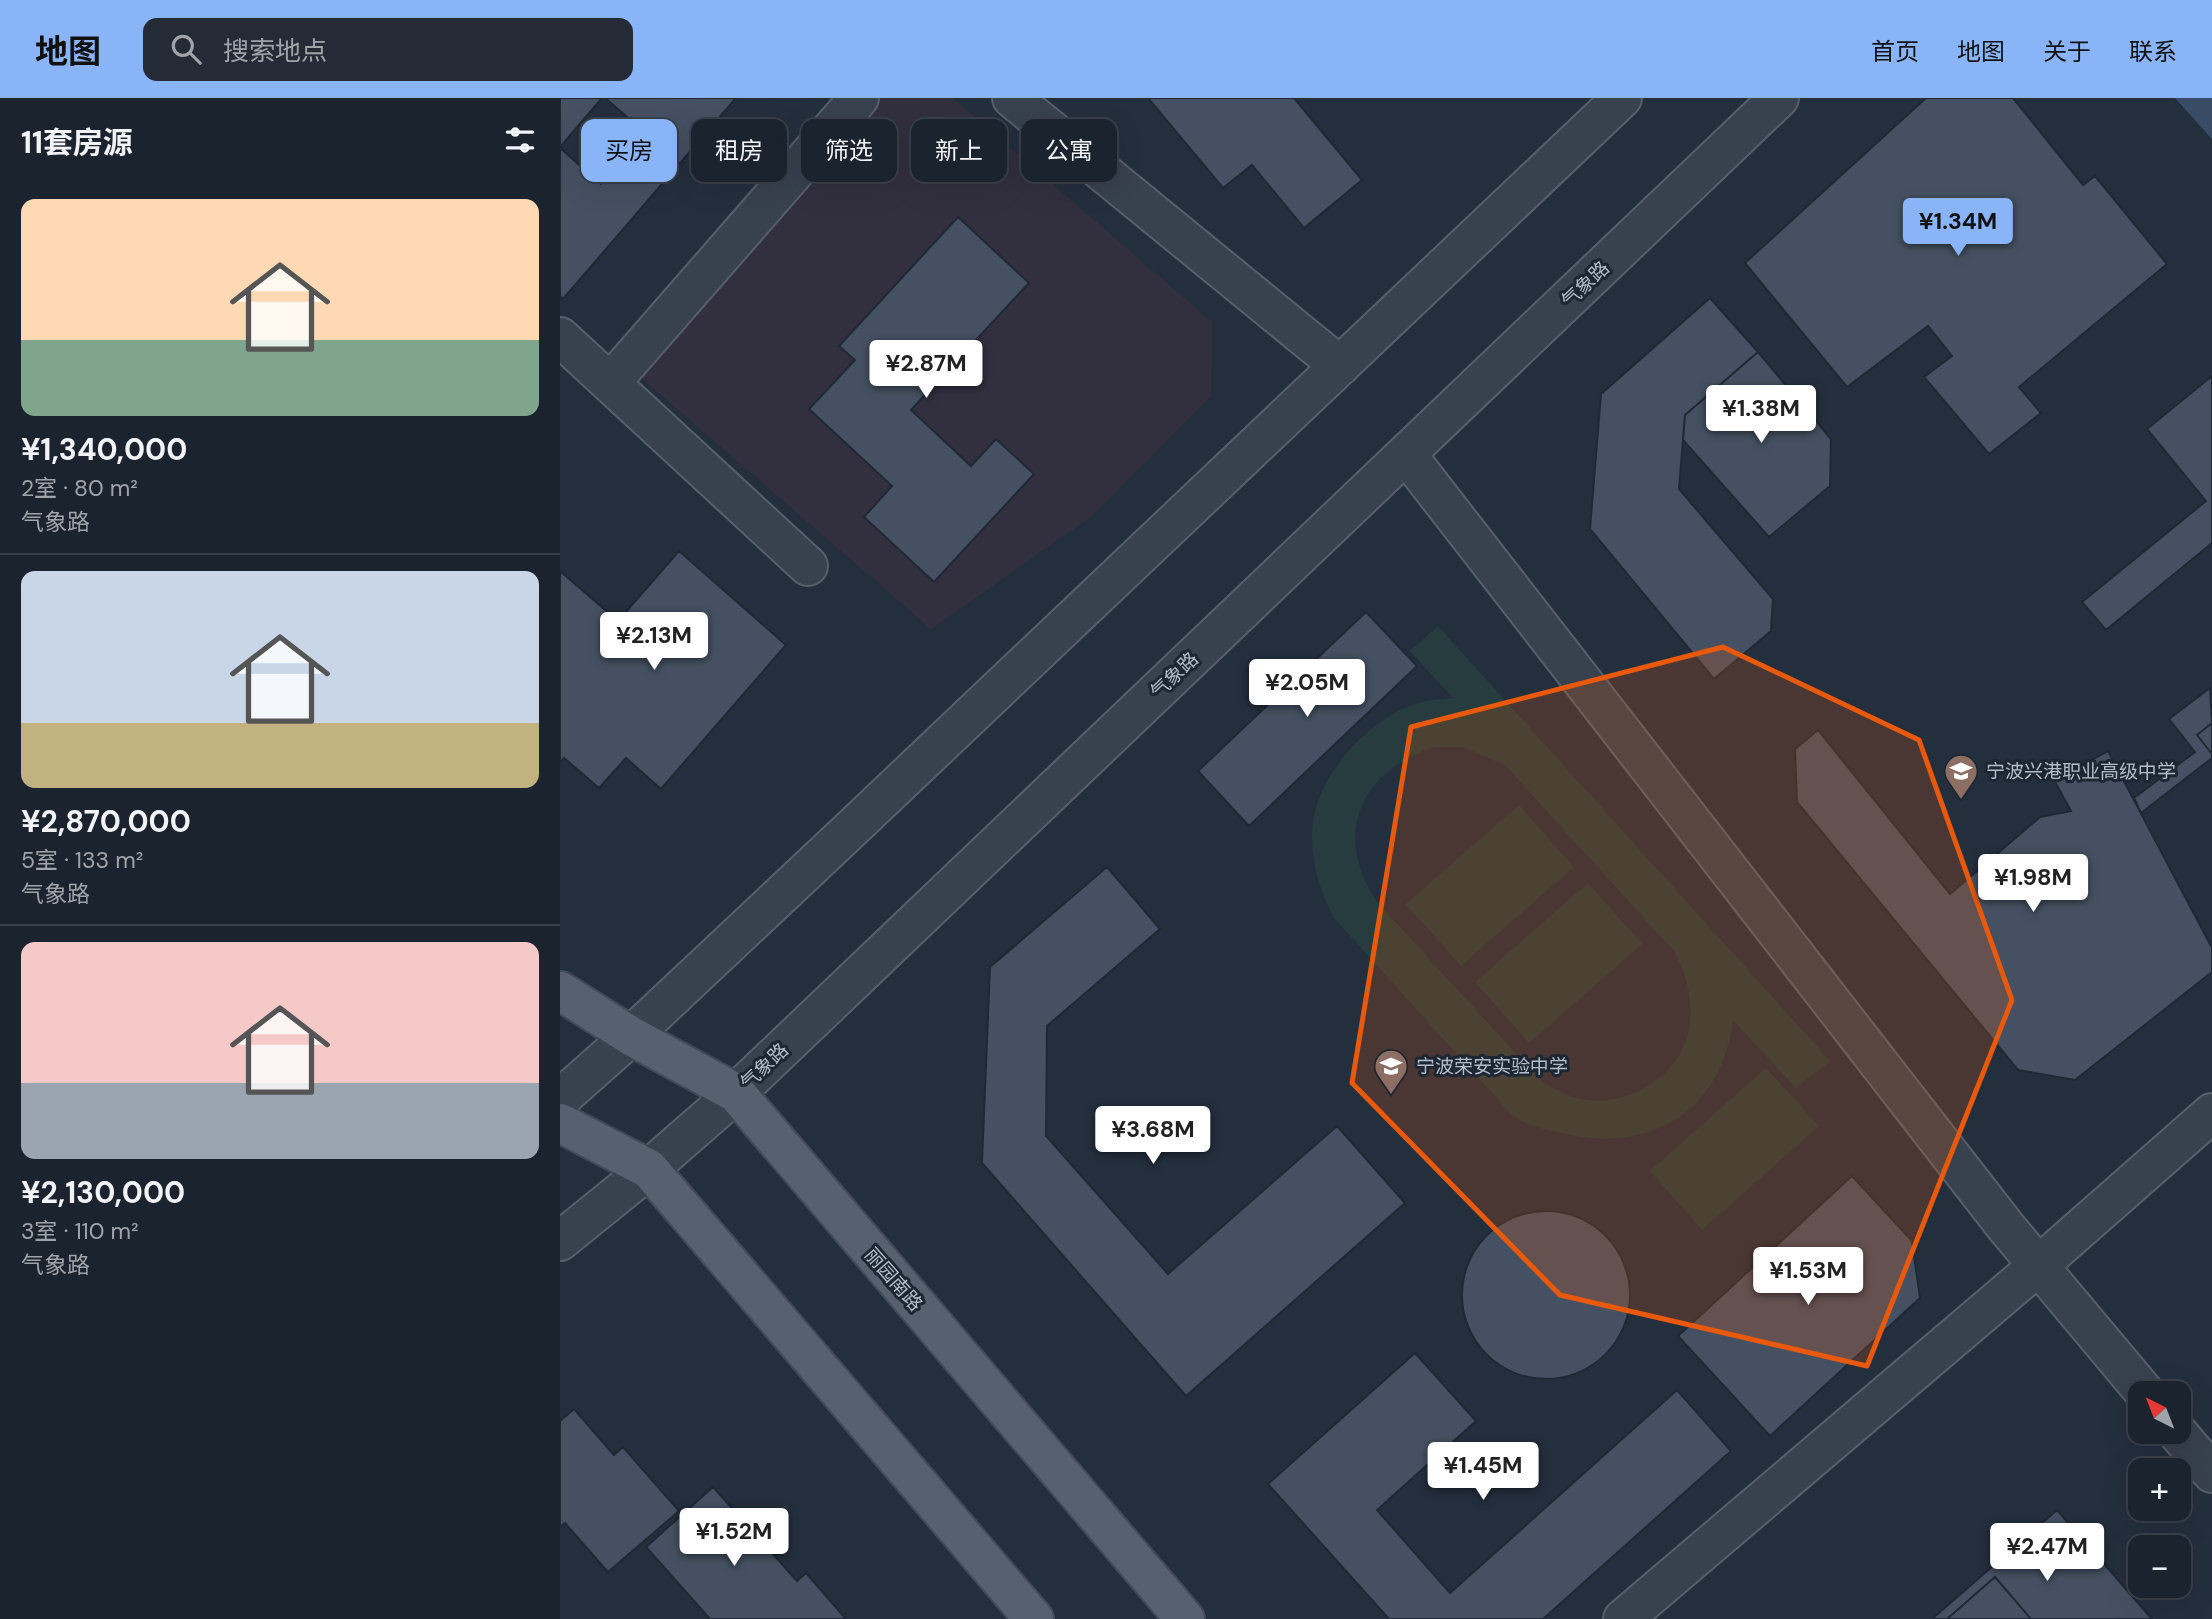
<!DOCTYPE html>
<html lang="zh">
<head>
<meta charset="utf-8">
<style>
	:root { --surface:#1b232e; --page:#242b36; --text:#f1f3f6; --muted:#a0a4aa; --line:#39404a; --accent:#8ab4f8 }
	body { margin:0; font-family:"DM Sans","Noto Sans SC",sans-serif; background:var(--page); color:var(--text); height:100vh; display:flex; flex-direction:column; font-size:26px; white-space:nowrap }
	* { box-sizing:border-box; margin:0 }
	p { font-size:23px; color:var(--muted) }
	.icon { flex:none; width:38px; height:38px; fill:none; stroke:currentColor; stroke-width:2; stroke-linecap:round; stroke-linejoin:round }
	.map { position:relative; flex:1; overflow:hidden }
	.drawer { display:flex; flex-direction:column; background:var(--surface); width:560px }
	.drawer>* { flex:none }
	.guide { position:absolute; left:21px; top:21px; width:665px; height:63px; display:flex; gap:14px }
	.needle { width:46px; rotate:318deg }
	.tools { position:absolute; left:1568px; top:1283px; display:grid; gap:14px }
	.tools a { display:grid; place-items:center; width:63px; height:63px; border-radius:14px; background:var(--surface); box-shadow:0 7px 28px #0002,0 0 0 2px var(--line); font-size:35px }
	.price { position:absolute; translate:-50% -60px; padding:0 16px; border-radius:7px; background:#fff; color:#222; font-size:23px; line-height:46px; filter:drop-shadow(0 2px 4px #0008) }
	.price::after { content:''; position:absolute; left:50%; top:42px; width:21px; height:16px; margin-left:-10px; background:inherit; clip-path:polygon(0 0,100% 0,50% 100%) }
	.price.selected { background:var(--accent); color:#111 }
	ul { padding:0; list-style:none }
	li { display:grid; align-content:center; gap:14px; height:371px; padding:0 21px }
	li+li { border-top:2px solid var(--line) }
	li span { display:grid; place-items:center; height:217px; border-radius:14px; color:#555 }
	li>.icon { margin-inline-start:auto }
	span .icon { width:126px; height:126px; fill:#fffc; stroke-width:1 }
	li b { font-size:30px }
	h2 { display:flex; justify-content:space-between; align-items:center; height:84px; padding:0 21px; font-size:30px }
	.pill { padding:0 24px; border-radius:14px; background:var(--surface); box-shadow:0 7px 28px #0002,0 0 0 2px var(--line); font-size:24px; line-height:63px }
	.pill.selected { background:var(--accent); color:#111 }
	header { display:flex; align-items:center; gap:42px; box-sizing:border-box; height:98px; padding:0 35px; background:var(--accent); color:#111 }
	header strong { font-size:33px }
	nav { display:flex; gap:38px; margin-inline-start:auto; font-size:24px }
	.search { width:490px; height:63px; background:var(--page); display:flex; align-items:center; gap:18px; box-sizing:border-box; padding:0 24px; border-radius:14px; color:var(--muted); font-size:26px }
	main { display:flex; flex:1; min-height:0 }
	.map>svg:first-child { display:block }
	.medical { fill:#32303f }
	.green { fill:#263c3f; fill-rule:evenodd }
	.water { fill:#394c67 }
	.building { fill:#455162; stroke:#1f2835; stroke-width:2 }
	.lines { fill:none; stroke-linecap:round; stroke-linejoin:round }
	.minor-casing { stroke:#565f6c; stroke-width:42 }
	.major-casing { stroke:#414a57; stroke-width:42 }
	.minor { stroke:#38414e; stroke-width:38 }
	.major { stroke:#56606e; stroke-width:38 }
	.marked { fill:#e8590c; fill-opacity:0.2; stroke:#e8590c; stroke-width:5; stroke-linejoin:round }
	.labels { text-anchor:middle; stroke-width:6; stroke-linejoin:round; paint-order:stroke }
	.street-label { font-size:19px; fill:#b4bcc9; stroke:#1d2633 }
	.poi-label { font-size:19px; fill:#b4bcc9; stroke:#1d2633; text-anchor:start }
</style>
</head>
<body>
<header>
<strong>地图</strong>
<div class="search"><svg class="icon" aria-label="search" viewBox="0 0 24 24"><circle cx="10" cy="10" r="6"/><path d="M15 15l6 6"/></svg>搜索地点</div>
<nav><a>首页</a><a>地图</a><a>关于</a><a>联系</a></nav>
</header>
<main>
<section class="drawer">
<h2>11套房源<svg class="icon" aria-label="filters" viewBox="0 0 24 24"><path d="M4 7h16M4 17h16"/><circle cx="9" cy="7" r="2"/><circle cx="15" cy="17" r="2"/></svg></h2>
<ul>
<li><span style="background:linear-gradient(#ffd9b3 65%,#7fa58c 0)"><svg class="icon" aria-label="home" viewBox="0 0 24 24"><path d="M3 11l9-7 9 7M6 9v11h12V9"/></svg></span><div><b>¥1,340,000</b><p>2室 · 80 m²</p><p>气象路</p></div></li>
<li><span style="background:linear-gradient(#c9d6e8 70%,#c2b280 0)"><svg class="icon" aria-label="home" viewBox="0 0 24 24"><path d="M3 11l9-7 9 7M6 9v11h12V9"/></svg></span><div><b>¥2,870,000</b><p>5室 · 133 m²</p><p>气象路</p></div></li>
<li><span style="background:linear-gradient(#f6c9c9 65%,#9aa5b1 0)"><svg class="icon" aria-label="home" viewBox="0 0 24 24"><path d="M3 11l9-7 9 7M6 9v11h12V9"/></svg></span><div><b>¥2,130,000</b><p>3室 · 110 m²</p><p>气象路</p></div></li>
</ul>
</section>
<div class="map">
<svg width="1652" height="1521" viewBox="0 0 1652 1521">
	<rect width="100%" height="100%" fill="#242f3e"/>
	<!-- medical -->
	<path class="medical" d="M318 0H393L652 224 651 298 532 418 371 531 77 276Z"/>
	<!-- green -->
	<path class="green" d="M878 528 1270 963 1236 990 1173 922C1162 1013 1090 1057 1002 1035 983 1031 968 1028 952 1017L774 820C756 787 745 744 757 706 772 660 822 610 871 602 878 601 886 601 893 600L850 553ZM874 649H903L945 667 1114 853C1126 875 1133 900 1130 926 1125 974 1073 1008 1027 1002 1011 1000 996 992 982 984L817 804C772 736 800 674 874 649Z
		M959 707 1014 769 901 868 846 806Z
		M1028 785 1082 846 969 945 915 884Z
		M1206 970 1259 1028 1142 1132 1090 1073Z"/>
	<!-- water -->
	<path class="water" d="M1615 0H1652V41Z"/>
	<!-- building -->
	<path class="building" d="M0 0H42L0 49Z
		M45 0H176L3 201 0 198V50L41 86 86 35Z
		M588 0H734L802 82 744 130 692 67 663 90Z
		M1366 0H1453L1523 87 1535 78 1607 166 1459 289 1481 315 1429 356 1364 279 1392 258 1368 228 1287 289 1185 165Z
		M398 119 469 185 351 312 411 368 436 341 474 376 374 484 304 419 332 388 249 311 295 262 279 248Z
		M1150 200 1198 254 1125 317 1119 391 1213 501 1211 533 1154 581 1030 431 1041 296Z
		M1198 254 1271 341 1270 388 1209 439 1123 342 1125 317Z
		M1652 278V445L1546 532 1522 504 1646 403 1587 331Z
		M119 453 226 547 101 691 66 660 39 690 4 660 0 665V473L58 523Z
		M806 514 857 568 689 728 638 673Z
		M1650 590 1652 625 1637 637 1652 656V660L1581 715 1574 700 1635 654 1609 621Z
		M1652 625V656L1637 637Z
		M1258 632 1390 796 1480 719 1511 713 1494 682 1548 653 1652 850V874L1515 982 1458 972 1237 704 1235 651Z
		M547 769 600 831 487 928 486 1038 608 1176 777 1028 845 1105 626 1298 422 1065 430 869Z
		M1292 1078 1352 1143 1360 1200 1210 1338 1118 1238Z
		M902 1197a84 84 0 1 1 168 0a84 84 0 1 1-168 0Z
		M855 1255 916 1323 817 1412 890 1495 1117 1292 1171 1353 983 1521H829L708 1386Z
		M14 1311 54 1357 63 1349 119 1413 48 1474 5 1425 0 1429V1323Z
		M153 1389 237 1483 246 1475 286 1521H150L86 1449Z
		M1497 1412 1592 1521H1372Z
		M1435 1479 1471 1521H1387Z"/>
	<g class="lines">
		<defs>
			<path id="minor" d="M452 0 780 268
				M0 239 248 468
				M51 284 299 0
				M846 356 1446 1129 1585 1295
				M0 1001 71 938 288 734 1062 0
				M0 1143 89 1071 176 995 1219 0
				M1617 1334 1652 1375
				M1063 1521 1478 1168 1652 1015"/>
			<path id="major" d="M0 893 71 938 176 995 625 1521
				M0 1025 89 1071 474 1521"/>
		</defs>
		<!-- minor casing -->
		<use href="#minor" class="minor-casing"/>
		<!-- major casing -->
		<use href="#major" class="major-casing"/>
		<!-- minor -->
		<use href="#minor" class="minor"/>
		<!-- major -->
		<use href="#major" class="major"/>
	</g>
	<!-- marked area -->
	<path class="marked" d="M1163 549 1359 642 1452 902 1307 1268 1000 1197 792 985 851 629Z"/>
	<!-- icons -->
	<defs>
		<symbol id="school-pin" viewBox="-11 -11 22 30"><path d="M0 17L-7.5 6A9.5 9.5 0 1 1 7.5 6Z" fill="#8d6e63" stroke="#1d2633"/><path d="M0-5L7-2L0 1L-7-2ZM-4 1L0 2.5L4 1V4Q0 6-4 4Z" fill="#fff"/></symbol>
	</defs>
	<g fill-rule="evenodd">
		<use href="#school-pin" x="1382" y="654" width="38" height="52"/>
		<use href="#school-pin" x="812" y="949" width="38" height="52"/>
	</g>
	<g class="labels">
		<!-- street labels -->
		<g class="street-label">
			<text transform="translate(1025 186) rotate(-44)" y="7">气象路</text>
			<text transform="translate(614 577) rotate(-44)" y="7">气象路</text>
			<text transform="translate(204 968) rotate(-44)" y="7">气象路</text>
			<text transform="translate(334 1181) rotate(49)" y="7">丽园南路</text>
		</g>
		<!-- poi labels -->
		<g class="poi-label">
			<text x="1426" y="680">宁波兴港职业高级中学</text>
			<text x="856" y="975">宁波荣安实验中学</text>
		</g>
	</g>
</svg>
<div class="tools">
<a><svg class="needle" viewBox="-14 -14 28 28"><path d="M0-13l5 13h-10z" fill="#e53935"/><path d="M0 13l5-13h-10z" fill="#a0a4aa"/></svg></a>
<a>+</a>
<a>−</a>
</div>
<b class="price selected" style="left:1398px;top:160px">¥1.34M</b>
<b class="price" style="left:366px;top:302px">¥2.87M</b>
<b class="price" style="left:1201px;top:347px">¥1.38M</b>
<b class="price" style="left:94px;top:574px">¥2.13M</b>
<b class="price" style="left:747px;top:621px">¥2.05M</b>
<b class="price" style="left:1473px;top:816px">¥1.98M</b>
<b class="price" style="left:593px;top:1068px">¥3.68M</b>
<b class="price" style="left:1248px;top:1209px">¥1.53M</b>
<b class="price" style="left:923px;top:1404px">¥1.45M</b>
<b class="price" style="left:174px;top:1470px">¥1.52M</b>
<b class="price" style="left:1487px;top:1485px">¥2.47M</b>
<div class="guide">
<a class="pill selected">买房</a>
<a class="pill">租房</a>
<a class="pill">筛选</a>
<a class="pill">新上</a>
<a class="pill">公寓</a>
</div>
</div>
</main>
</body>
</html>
